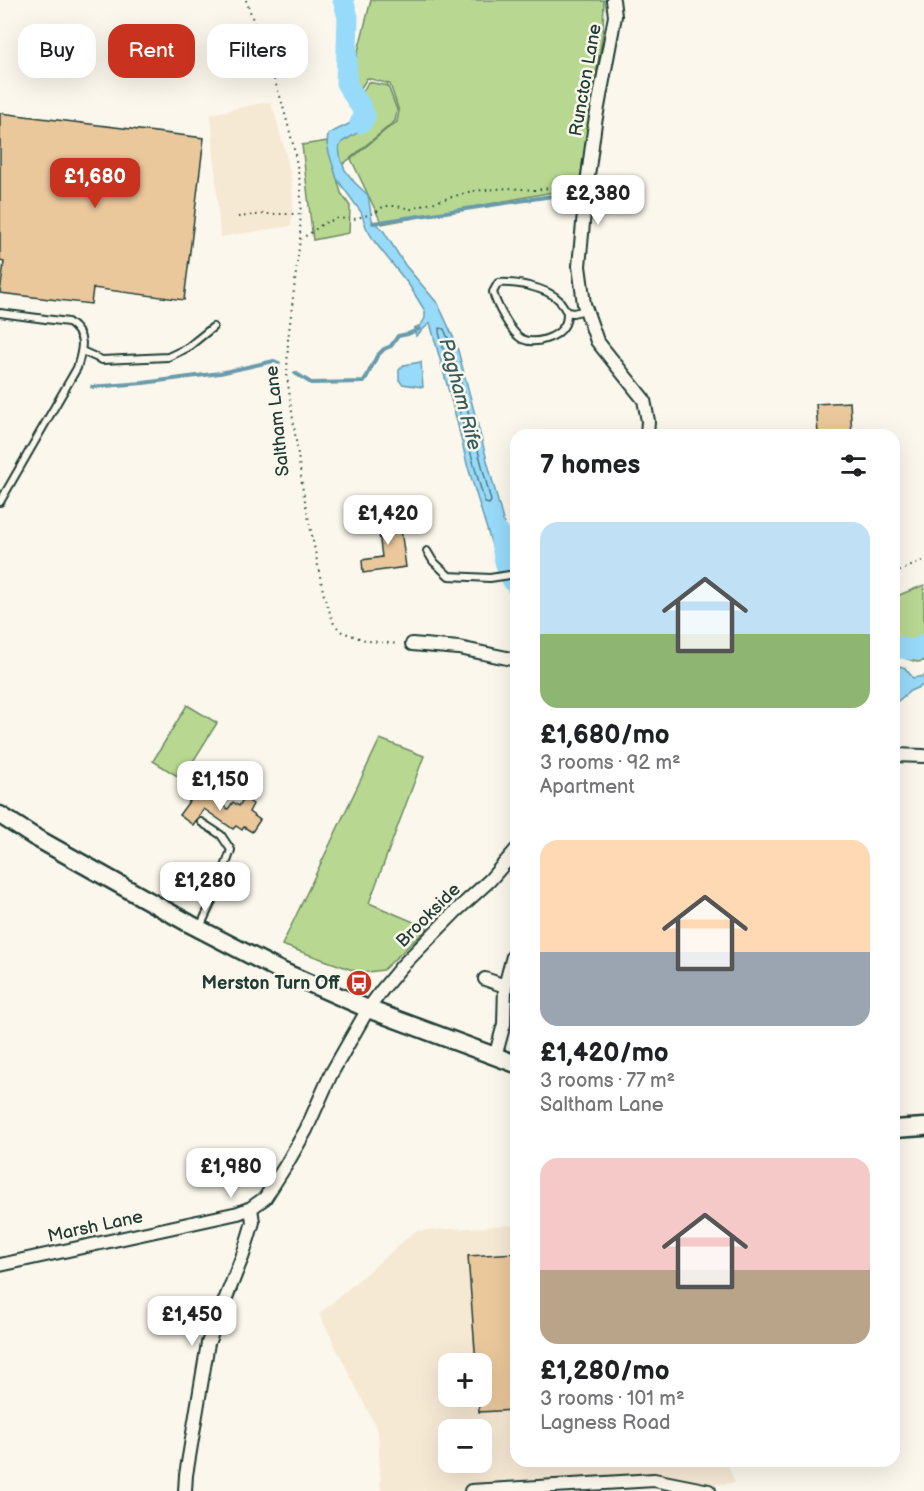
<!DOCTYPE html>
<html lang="en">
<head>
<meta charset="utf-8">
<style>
	:root { --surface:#fff; --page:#f2f2f2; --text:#202124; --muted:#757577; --accent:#c8321e }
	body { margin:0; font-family:"Balsamiq Sans",sans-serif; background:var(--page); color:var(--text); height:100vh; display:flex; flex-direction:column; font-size:22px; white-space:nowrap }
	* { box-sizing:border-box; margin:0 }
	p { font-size:20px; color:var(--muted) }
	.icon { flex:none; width:33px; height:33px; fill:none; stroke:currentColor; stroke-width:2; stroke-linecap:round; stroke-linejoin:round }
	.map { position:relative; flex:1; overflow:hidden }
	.drawer { position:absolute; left:510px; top:429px; width:390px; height:1038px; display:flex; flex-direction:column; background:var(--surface); border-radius:18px; box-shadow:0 6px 24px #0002 }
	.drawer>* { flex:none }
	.banner { position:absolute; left:18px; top:24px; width:402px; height:54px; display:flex; gap:12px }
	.tools { position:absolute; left:438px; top:1353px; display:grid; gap:12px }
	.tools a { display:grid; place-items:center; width:54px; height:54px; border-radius:12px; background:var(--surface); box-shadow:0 6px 24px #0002; font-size:30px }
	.price { position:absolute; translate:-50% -51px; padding:0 14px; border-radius:12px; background:#fff; color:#222; font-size:20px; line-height:39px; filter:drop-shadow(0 2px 3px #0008) }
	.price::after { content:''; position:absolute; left:50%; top:36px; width:18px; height:14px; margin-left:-9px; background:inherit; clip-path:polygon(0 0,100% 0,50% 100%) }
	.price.selected { background:var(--accent); color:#fff }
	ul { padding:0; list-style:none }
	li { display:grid; align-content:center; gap:12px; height:318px; padding:0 30px }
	li span { display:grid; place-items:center; height:186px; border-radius:18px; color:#555 }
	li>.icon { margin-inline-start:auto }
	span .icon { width:108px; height:108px; fill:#fffc; stroke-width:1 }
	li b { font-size:26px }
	h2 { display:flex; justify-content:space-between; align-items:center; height:72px; padding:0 30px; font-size:26px }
	.tag { padding:0 21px; border-radius:18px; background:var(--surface); box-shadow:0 6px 24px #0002; font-size:21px; line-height:54px }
	.tag.selected { background:var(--accent); color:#fff }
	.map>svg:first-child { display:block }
	.built { fill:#f6e9d4; fill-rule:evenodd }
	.green { fill:#b8d892; stroke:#6c8a63; stroke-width:1.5 }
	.water { fill:#98dafa; stroke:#689bab; stroke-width:1.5 }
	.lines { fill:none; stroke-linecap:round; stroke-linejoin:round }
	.shore { stroke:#4f7c83; stroke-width:1.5 }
	.stream { stroke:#689bab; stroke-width:4 }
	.river { stroke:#98dafa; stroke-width:21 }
	.building { fill:#ebc89c; stroke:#1f3d34; stroke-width:1.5 }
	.service-casing { stroke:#1f3d34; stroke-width:10 }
	.minor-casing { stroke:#1f3d34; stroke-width:16 }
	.secondary-casing { stroke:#1f3d34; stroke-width:21 }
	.path { stroke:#1f3d34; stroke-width:2; stroke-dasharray:1.5 4.5; stroke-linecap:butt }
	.service { stroke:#fbf7ec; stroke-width:6 }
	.minor { stroke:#fbf7ec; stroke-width:12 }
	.secondary { stroke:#fbf7ec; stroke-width:16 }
	.labels { text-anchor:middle; stroke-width:5; stroke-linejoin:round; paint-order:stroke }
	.street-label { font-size:18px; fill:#1f3d34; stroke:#fbf7ec }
	.poi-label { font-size:18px; font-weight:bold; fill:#1f3d34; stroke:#fbf7ec; text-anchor:end }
	.water-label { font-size:20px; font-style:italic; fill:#375c5c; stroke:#fbf7ec }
</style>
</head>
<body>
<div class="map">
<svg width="924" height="1491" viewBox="0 0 924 1491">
	<rect width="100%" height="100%" fill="#fbf7ec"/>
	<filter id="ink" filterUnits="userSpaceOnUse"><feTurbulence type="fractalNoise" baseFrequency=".0167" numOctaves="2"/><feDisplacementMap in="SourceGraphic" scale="12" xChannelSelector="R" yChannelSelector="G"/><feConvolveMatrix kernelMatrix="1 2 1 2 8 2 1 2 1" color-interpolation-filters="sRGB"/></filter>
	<g filter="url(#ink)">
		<!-- built -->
		<path class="built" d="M271 102 285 150 292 182 293 204 291 226 220 237 211 114 261 103Z
			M516 1225V1461H726L735 1483 609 1491H381L378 1431 319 1314 415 1231ZM448 1364H482V1396H448ZM448 1430H482V1462H448Z"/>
		<!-- green -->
		<path class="green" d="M371 0H604L603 31 579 187 382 224 351 159 387 129 397 122 399 111 390 84 367 78 359 91 351 79Z
			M368 82 388 86 397 110 395 121 335 171 341 193 350 206 349 233 313 240 302 145 328 141 363 127 368 119 366 103 360 97Z
			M924 585V661L917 662 894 655V597Z
			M187 705 217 723 182 779 153 761Z
			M380 739 424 756 369 903 428 928 383 970 361 973 282 945Z"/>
		<!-- water -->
		<path class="water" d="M360 97 366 103 368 119 359 132 342 142 339 148 341 160 345 170 355 183 368 195 372 220 383 230 405 265 438 304 456 343 514 562H497L467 464 457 421 430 323 416 336 414 328 421 325 425 318V311L409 285 374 241 366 227 361 212 337 179 329 153 327 144 328 134 353 122 355 115 349 100Z
			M421 362 423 387 402 384 399 380V370L404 365Z
			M894 664 905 668 913 678 924 676V685L910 691 898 701H894Z"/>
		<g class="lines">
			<!-- shore -->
			<path class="shore" d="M440 328 444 329 451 345 491 501 489 504 485 503C468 446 454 389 439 332Z"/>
			<!-- stream -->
			<path class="stream" d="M373 223 572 193
				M295 373 311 383 364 382 377 356 384 349 391 346 398 336 408 334 419 329
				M92 387 143 383 220 373 274 361 279 363"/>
			<!-- river -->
			<path class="river" d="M343 0 348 17 346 83 361 107 365 116 363 121 360 123
				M500 534C503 551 505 572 516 585
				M894 646 907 649 919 650 924 644"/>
		</g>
		<!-- building -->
		<path class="building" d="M0 113 204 138 184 300 93 288 91 304 0 293 4 262 0 261Z
			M850 402 852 435H818L816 404Z
			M399 514 406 567 363 573 362 560 382 557 377 517Z
			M198 789 228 809 233 802 239 806 244 798 253 804 249 812 260 820 252 832 244 827 242 830 236 826 233 829 204 809 193 825 179 815Z
			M516 1253V1410L479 1412 478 1396H482V1364H476L468 1256Z"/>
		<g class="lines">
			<defs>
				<path id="service" d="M567 312C567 317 567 322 564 326 557 338 535 345 522 339 511 333 496 304 493 292L498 283C515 282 546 287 559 300 562 304 565 309 567 312L573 313 586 310
					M0 313 68 322C87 335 83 348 77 368L0 502
					M82 351 102 360 168 357 187 348 213 327
					M427 551 433 561 449 576 490 578 516 574
					M199 929 216 893 231 850 221 835 201 822"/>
				<path id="minor" d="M613 0 615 16 595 123 586 191 579 266 584 304 597 341 644 400 648 421 647 435
					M412 644 459 648 516 660
					M894 755 924 756
					M485 979 505 986
					M495 1057 504 1024 505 986 513 956
					M0 1265 238 1213 251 1208 265 1198 286 1165 306 1130 331 1074 368 1009 382 990 401 967 456 911 490 880 516 850
					M185 1491 186 1475 208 1343 243 1255 253 1222 251 1208
					M471 1491 654 1480 709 1491"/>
				<path id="secondary" d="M0 815 33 836 190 924 277 969 368 1009 516 1064
					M894 1129 924 1127"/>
			</defs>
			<!-- service casing -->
			<use href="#service" class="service-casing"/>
			<!-- minor casing -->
			<use href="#minor" class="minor-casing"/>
			<!-- secondary casing -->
			<use href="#secondary" class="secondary-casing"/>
			<!-- path -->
			<path class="path" d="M246 0 281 99 293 144 301 187 300 239 288 340 287 376 303 491 324 596 334 624 342 632 368 641 399 644
				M238 217 264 214H301
				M300 239 309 234 324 223 339 218 351 220 364 216 375 213 384 206H397L411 209 472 191 509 188 535 190 557 187 575 191
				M894 574 924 560"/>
			<!-- service -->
			<use href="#service" class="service"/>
			<!-- minor -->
			<use href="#minor" class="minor"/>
			<!-- secondary -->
			<use href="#secondary" class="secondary"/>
		</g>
	</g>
	<!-- icons -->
	<defs>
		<symbol id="bus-disc" viewBox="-11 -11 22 22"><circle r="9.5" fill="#c8321e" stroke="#fbf7ec"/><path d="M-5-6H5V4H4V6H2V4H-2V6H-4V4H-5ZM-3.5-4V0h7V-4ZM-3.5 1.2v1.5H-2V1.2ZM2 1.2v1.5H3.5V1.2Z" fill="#fff"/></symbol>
	</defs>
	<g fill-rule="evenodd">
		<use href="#bus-disc" x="344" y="968" width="30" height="30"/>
	</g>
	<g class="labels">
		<!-- street labels -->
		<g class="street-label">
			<text transform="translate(585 80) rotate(-80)" y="6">Runcton Lane</text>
			<text transform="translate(277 421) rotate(-96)" y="6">Saltham Lane</text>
			<text transform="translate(428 915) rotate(-45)" y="6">Brookside</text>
			<text transform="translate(95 1226) rotate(-12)" y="6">Marsh Lane</text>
		</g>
		<!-- poi labels -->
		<g class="poi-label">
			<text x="340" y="989">Merston Turn Off</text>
		</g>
		<!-- water labels -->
		<g class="water-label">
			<text transform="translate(461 394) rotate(75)" y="7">Pagham Rife</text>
		</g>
	</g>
</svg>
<div class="tools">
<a>+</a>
<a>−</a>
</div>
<b class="price selected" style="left:95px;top:209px">£1,680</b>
<b class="price" style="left:598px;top:226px">£2,380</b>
<b class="price" style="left:388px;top:546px">£1,420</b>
<b class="price" style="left:220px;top:812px">£1,150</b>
<b class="price" style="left:205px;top:913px">£1,280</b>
<b class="price" style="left:231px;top:1199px">£1,980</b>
<b class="price" style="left:192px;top:1347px">£1,450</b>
<div class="banner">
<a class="tag">Buy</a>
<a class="tag selected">Rent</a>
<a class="tag">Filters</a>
</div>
<section class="drawer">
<h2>7 homes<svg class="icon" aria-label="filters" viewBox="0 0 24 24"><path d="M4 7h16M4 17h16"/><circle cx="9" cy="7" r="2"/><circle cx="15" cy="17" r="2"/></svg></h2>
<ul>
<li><span style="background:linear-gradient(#bfe0f5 60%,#8fb573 0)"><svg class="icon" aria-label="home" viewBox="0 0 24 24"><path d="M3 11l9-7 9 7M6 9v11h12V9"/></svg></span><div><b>£1,680/mo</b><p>3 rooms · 92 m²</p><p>Apartment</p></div></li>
<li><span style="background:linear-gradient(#ffd9b3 60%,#9aa5b1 0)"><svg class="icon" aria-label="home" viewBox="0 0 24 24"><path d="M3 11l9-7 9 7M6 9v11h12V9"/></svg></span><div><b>£1,420/mo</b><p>3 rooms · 77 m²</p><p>Saltham Lane</p></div></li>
<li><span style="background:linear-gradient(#f6c9c9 60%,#b9a48a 0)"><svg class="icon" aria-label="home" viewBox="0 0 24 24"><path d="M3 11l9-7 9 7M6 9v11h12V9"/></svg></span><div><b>£1,280/mo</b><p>3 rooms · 101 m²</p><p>Lagness Road</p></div></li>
</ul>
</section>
</div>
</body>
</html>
